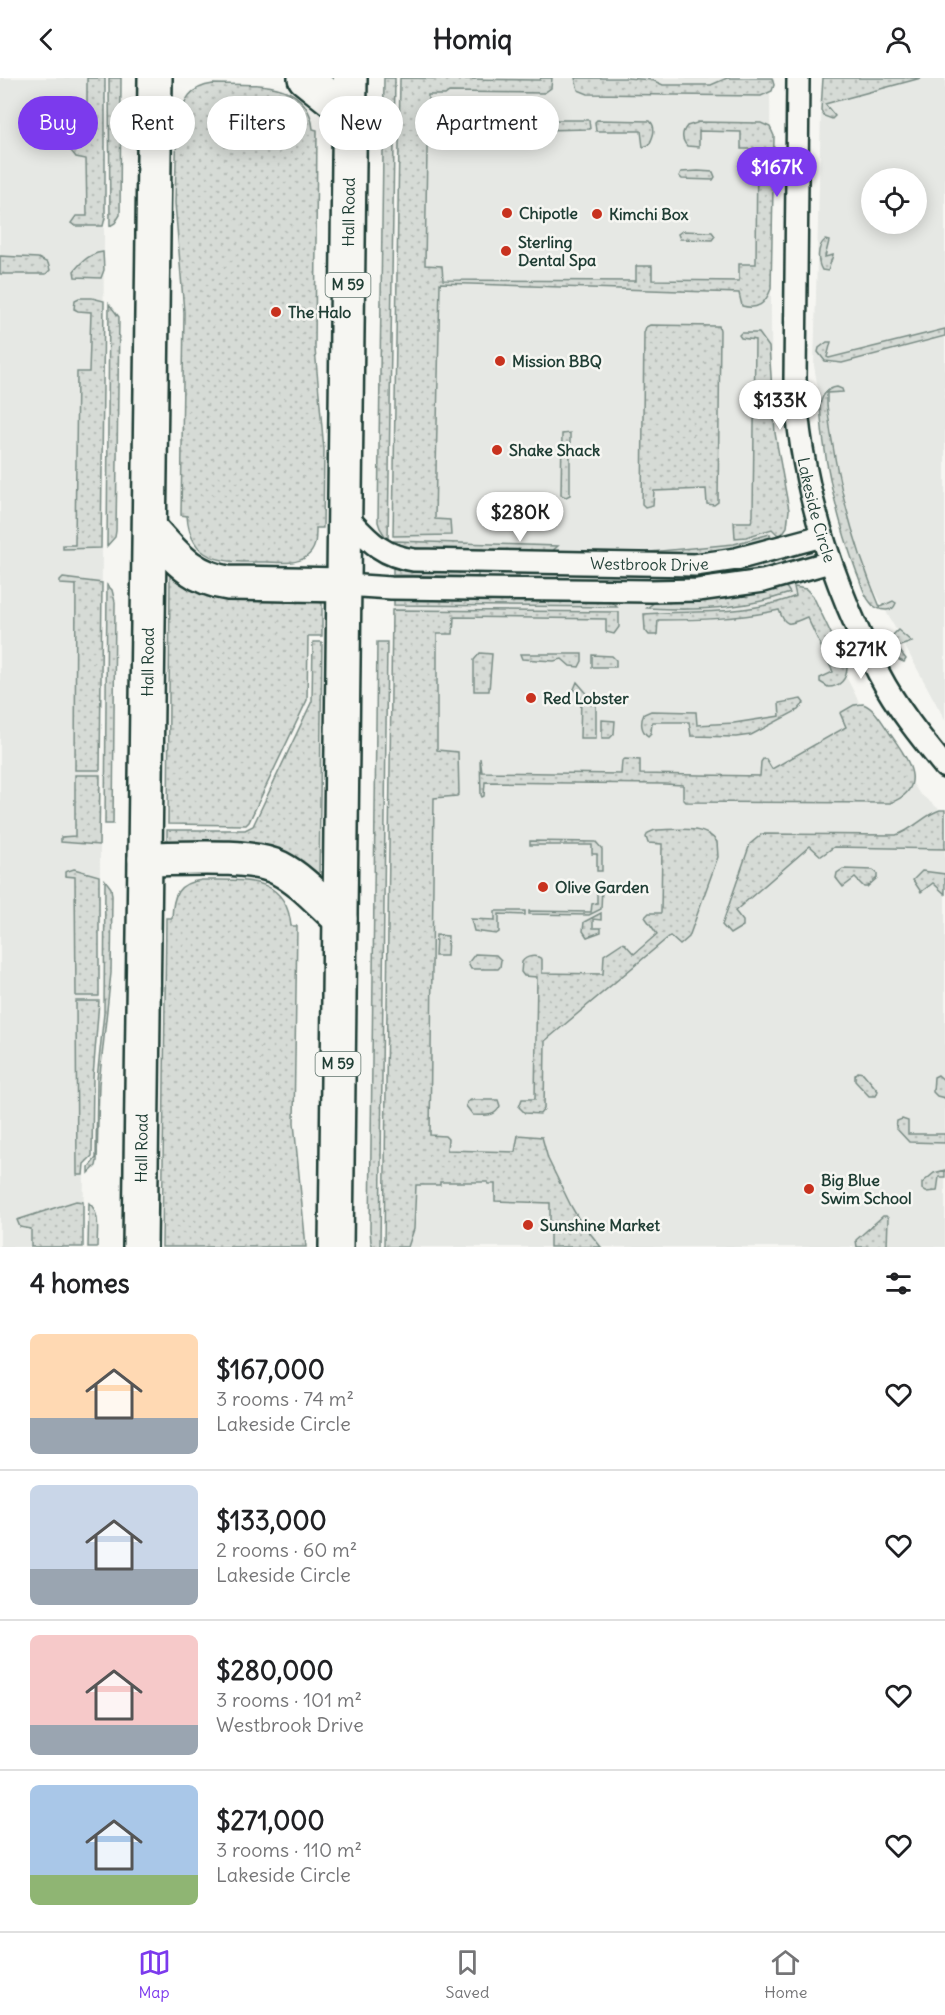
<!DOCTYPE html>
<html lang="en">
<head>
<meta charset="utf-8">
<style>
	:root { --surface:#fff; --page:#f2f2f2; --text:#202124; --muted:#757577; --line:#e0e0e0; --accent:#7c3aed }
	body { margin:0; font-family:Delius,sans-serif; background:var(--page); color:var(--text); height:100vh; display:flex; flex-direction:column; font-size:22px; white-space:nowrap }
	* { box-sizing:border-box; margin:0 }
	p { font-size:20px; color:var(--muted) }
	.icon { flex:none; width:33px; height:33px; fill:none; stroke:currentColor; stroke-width:2; stroke-linecap:round; stroke-linejoin:round }
	.map { position:relative; height:1169px; overflow:hidden }
	.side { display:flex; flex-direction:column; background:var(--surface); flex:1 }
	.side>* { flex:none }
	.guide { position:absolute; left:18px; top:18px; width:600px; height:54px; display:flex; gap:12px }
	.controls { position:absolute; left:861px; top:90px; display:grid; gap:12px }
	.controls a { display:grid; place-items:center; width:66px; height:66px; border-radius:50%; background:var(--surface); box-shadow:0 3px 15px #0003; font-size:30px }
	.price { position:absolute; translate:-50% -51px; padding:0 14px; border-radius:21px; background:#fff; color:#222; font-size:20px; line-height:39px; filter:drop-shadow(0 2px 3px #0008) }
	.price::after { content:''; position:absolute; left:50%; top:36px; width:18px; height:14px; margin-left:-9px; background:inherit; clip-path:polygon(0 0,100% 0,50% 100%) }
	.price.active { background:var(--accent); color:#fff }
	ul { padding:0; list-style:none }
	li { display:flex; align-items:center; gap:18px; height:150px; padding:0 30px }
	li+li { border-top:2px solid var(--line) }
	li span { display:grid; place-items:center; flex:none; width:168px; height:120px; border-radius:9px; color:#555 }
	li>.icon { margin-inline-start:auto }
	span .icon { width:72px; height:72px; fill:#fffc; stroke-width:1 }
	li b { font-size:26px }
	h2 { display:flex; justify-content:space-between; align-items:center; height:72px; padding:0 30px; font-size:26px }
	.chip { padding:0 21px; border-radius:27px; background:var(--surface); box-shadow:0 3px 15px #0003; font-size:21px; line-height:54px }
	.chip.active { background:var(--accent); color:#fff }
	header { display:flex; justify-content:space-between; align-items:center; height:78px; padding:0 30px; background:var(--surface); font-size:27px; font-weight:800 }
	.menu { display:flex; justify-content:space-around; align-items:center; height:84px; border-top:2px solid var(--line); background:var(--surface); font-size:16px; color:var(--muted) }
	.menu a { display:grid; justify-items:center; gap:3px }
	.menu .active { color:var(--accent) }
	.map>svg:first-child { display:block }
	.built { fill:#e6e8e4; fill-rule:evenodd }
	.grass { fill:url(#grass-dots); stroke:#7a8c85; stroke-width:1.5 }
	.lines { fill:none; stroke-linecap:round; stroke-linejoin:round }
	.street-casing { stroke:#1f3d34; stroke-width:26 }
	.highway-casing { stroke:#1f3d34; stroke-width:38 }
	.street { stroke:#f6f6f2; stroke-width:21 }
	.highway { stroke:#f6f6f2; stroke-width:33 }
	.poi-dot { fill:#c8321e; stroke:#f6f6f2; stroke-width:2 }
	.labels { text-anchor:middle; stroke-width:5; stroke-linejoin:round; paint-order:stroke }
	.shield { fill:#f6f6f2; stroke:#60746d; stroke-width:1.5 }
	.shield-label { font-size:15px; font-weight:bold; fill:#1f3d34 }
	.street-label { font-size:16px; fill:#1f3d34; stroke:#f6f6f2 }
	.poi-label { font-size:16px; font-weight:bold; fill:#1f3d34; stroke:#f6f6f2; text-anchor:start }
</style>
</head>
<body>
<header><svg class="icon" aria-label="back" viewBox="0 0 24 24"><path d="M15 5l-7 7 7 7"/></svg>Homiq<svg class="icon" aria-label="person" viewBox="0 0 24 24"><circle cx="12" cy="8" r="4"/><path d="M4 21q1-7 8-7t8 7"/></svg></header>
<div class="map">
<svg width="945" height="1169" viewBox="0 0 945 1169">
	<defs>
		<pattern id="grass-dots" width="8" height="8" patternUnits="userSpaceOnUse" patternTransform="scale(1.5)"><rect width="8" height="8" fill="#d6dbd6"/><path d="M2 2h.1M6 6h.1" fill="none" stroke="#b7bdb8" stroke-width="1.8" stroke-linecap="round"/></pattern>
	</defs>
	<rect width="100%" height="100%" fill="#f6f6f2"/>
	<filter id="ink" filterUnits="userSpaceOnUse"><feTurbulence type="fractalNoise" baseFrequency=".0167" numOctaves="2"/><feDisplacementMap in="SourceGraphic" scale="12" xChannelSelector="R" yChannelSelector="G"/><feConvolveMatrix kernelMatrix="1 2 1 2 8 2 1 2 1" color-interpolation-filters="sRGB"/></filter>
	<g filter="url(#ink)">
		<!-- built -->
		<path class="built" d="M0 0H105L99 933 93 999 92 1078 84 1087 83 1169H0Z
			M400 0H770L772 451 861 628 919 715 945 736V1169H384Z
			M822 0H945V642L844 456 814 288ZM872 100H916V146H872Z"/>
		<!-- grass -->
		<path class="grass" d="M87 0H105V140L103 148H75L71 145 76 138H87L86 81 76 79 71 73 75 64 87 62Z
			M109 0H121L120 137 115 145 110 148Z
			M384 0H395L388 463 380 450 378 444Z
			M400 0 540 2 541 0H552L551 10 544 15 449 14 445 17H428L425 187 442 188 443 202 636 203V188H652V202L739 203V186H756L757 71H741V54L699 53V69L687 68C681 61 681 55 687 48L697 45V44L761 45 770 49 774 58 771 211C765 226 758 232 742 228L739 215 440 205 435 441 450 442 451 457 393 458Z
			M575 0H627L652 2 663 7H711L727 0H772L774 7 772 13 761 18 588 16 578 12Z
			M823 0H921L825 26 835 38 832 41 824 38 821 32Z
			M213 6C252 7 308 0 313 51L317 52 315 271 324 372 323 450H316C316 462 316 472 306 479 295 487 278 484 265 484 226 484 191 487 187 438L181 437 184 234 175 125 177 43 182 42C182 21 191 9 213 6Z
			M496 41 534 42 535 50 491 51 492 45Z
			M542 42H589L590 51 541 52Z
			M597 42 650 43C657 50 653 59 649 67L643 69 641 53H596L595 44Z
			M698 93 713 94 715 99 713 102 682 101 679 98 681 94Z
			M682 153 712 154 715 158 712 162 680 161 678 156Z
			M825 162 829 163 825 179 833 177 828 193 822 192C817 184 817 168 825 162Z
			M103 174 104 192 101 200 75 199 74 193C81 184 90 175 103 174Z
			M0 178 38 180 48 185 50 192 46 196H0Z
			M79 220H92L104 223 101 470 63 471V467H75L77 294H89L91 234 78 233 74 231 75 222Z
			M109 226 119 239 116 453 115 459 107 468Z
			M650 247 716 248H719L720 252 718 424 714 427 707 426 706 411 654 413 653 427 645 429 642 426 644 255 646 249Z
			M945 251V258L842 285 825 283 818 274 819 270 827 264H831L827 279 829 280Z
			M741 255H759L769 269 775 355 789 432 787 449 780 459 772 451 746 459 735 460 734 444H751L753 438 755 262 741 260 739 257Z
			M837 309 842 311 843 314 827 315V327C835 397 852 463 880 529L893 523 896 525C894 530 892 532 886 532 880 532 873 529 870 524 863 516 861 504 857 495 837 441 824 385 820 329 821 318 827 310 837 309Z
			M570 355V417L566 419 561 417 562 356Z
			M770 456 773 463 703 477 653 478 649 474 734 466Z
			M394 463 558 468 549 476C526 475 403 476 394 463Z
			M393 490 478 494V499L393 497Z
			M172 495 322 523V558H308L307 622 249 744 246 747 168 746 170 498Z
			M63 500 102 505 100 692H75L76 507 60 506V503Z
			M107 507 112 512 115 524 113 746H105Z
			M784 509H786L790 515C744 531 696 533 647 530L658 522 723 521Z
			M794 509 806 511 813 518 847 589C847 601 840 609 828 609L820 604V600L833 594 807 539C790 546 786 551 779 532 739 541 699 542 658 542L657 557H649L645 552 644 536C696 532 746 538 796 518Z
			M400 520 610 522 617 529 394 527V522Z
			M392 532 619 534V549L614 556 606 554V541L454 539 453 556H437V672L458 674 459 716 457 718 434 720 430 1057 445 1058 448 1061 447 1072 515 1074 518 1057 542 1059 548 1081 571 1128 578 1140 601 1169H550V1125L495 1123V1106H488V1104H440V1107H416L414 1151 408 1169H384Z
			M898 552 912 564 897 569 906 581 904 584 899 582 890 565 892 558Z
			M313 564H322L319 803 167 765V752H245L253 748 312 623Z
			M377 564H387L380 1169H373L371 1164 370 1151Z
			M480 575 492 576 489 613H474V582Z
			M520 576H582V583L579 589 570 588 562 581 554 583 522 581Z
			M592 577 612 578 616 582V589H592Z
			M577 604 596 626V660H580L581 619 574 611Z
			M801 621 804 625 798 632 751 657 736 659 691 658 689 644H652L651 655 648 658C641 653 640 644 644 636L651 633 696 634 697 647 734 645 780 638 779 625Z
			M863 626C876 631 883 646 891 657 907 680 930 710 890 725L686 724 683 721V707L664 706 485 704 484 718 482 719 481 717 480 680 482 694 621 696 622 683 625 681 640 682V696L760 698 761 684 763 681H766L772 691 846 649 840 635 854 627Z
			M602 642 615 643 614 656 610 660H602Z
			M75 697H100L99 767 61 764V759L75 758Z
			M940 732H945V771L834 769 821 778 810 768 735 833 743 843V848L730 856 722 847 750 766 762 756 896 757C913 752 924 737 940 732Z
			M655 752C674 752 705 746 717 764L718 779 689 859 680 867 670 858 545 963 544 1031 540 1036 525 1035 519 1029 522 1021H535L537 899 524 898 521 894 522 884C526 878 536 876 542 881V895L603 896 604 877 622 865 625 866 634 876 657 856 645 839 649 835H661L662 766 648 765 646 759 648 755Z
			M530 763 596 764 602 771V793H597V776H592V767H530Z
			M74 791 99 798V918H76L75 799 65 798V794Z
			M843 791 873 792 877 795V800L867 809H864L855 800 843 809 836 800 837 795Z
			M922 793 945 796V816L933 805 921 814 913 802Z
			M105 802 111 810 112 818 111 895 99 1006 97 1083 96 1088 89 1095V1089L96 1080 97 1001 104 935Z
			M202 802C241 803 286 795 291 848H297L294 1045 306 1169H162L166 840H172C173 817 177 805 202 802Z
			M597 809H602L601 831 589 837 529 836V833L591 834 592 826 597 825Z
			M495 833H525V837L499 836V854L496 856 474 853 471 841 495 842Z
			M601 835V842L593 841V850H601V854L587 859 583 853 584 844Z
			M436 857 448 858 447 878H435Z
			M475 876 496 877 501 882 500 889 498 891H471L468 885Z
			M76 923H99L93 999 92 1078 84 1086 83 1097H77Z
			M858 994 863 995 878 1013 876 1018H869L855 1003V997Z
			M938 997 945 1003V1020L937 1018 933 1014 934 999Z
			M471 1022H498L500 1028C495 1040 483 1037 473 1037L466 1028 467 1024Z
			M902 1041 908 1043V1056H945V1065L909 1064 896 1050 897 1043Z
			M945 1092V1099H939L937 1113 926 1114 922 1111V1105L934 1095Z
			M76 1123 83 1124V1169H31V1151L20 1149 17 1142Z
			M89 1125C101 1135 97 1155 97 1169H88Z
			M883 1138H886L888 1140 887 1169H857L856 1162Z"/>
		<g class="lines">
			<defs>
				<g id="street">
					<path id="s1" d="M798 0 795 301C799 405 832 504 879 596 896 629 922 661 945 689"/>
					<path id="s2" d="M345 437C367 460 380 478 414 482L695 487 736 481 822 458"/>
					<path d="M345 507 391 510 651 513 698 512 763 503 830 484"/>
				</g>
				<g id="highway">
					<path d="M305 0 350 36"/>
					<path d="M150 451C175 477 189 499 228 505L345 507"/>
					<path d="M145 781C179 781 250 775 279 790 302 802 321 824 340 841"/>
					<path id="s3" d="M140 1169 155 0"/>
					<path id="s4" d="M336 1169 350 0"/>
				</g>
			</defs>
			<!-- street casing -->
			<use href="#street" class="street-casing"/>
			<!-- highway casing -->
			<use href="#highway" class="highway-casing"/>
			<!-- street -->
			<use href="#street" class="street"/>
			<!-- highway -->
			<use href="#highway" class="highway"/>
		</g>
	</g>
	<!-- markers -->
	<g class="poi-dot">
		<circle cx="507" cy="135" r="6"/>
		<circle cx="597" cy="136" r="6"/>
		<circle cx="506" cy="173" r="6"/>
		<circle cx="276" cy="234" r="6"/>
		<circle cx="500" cy="283" r="6"/>
		<circle cx="497" cy="372" r="6"/>
		<circle cx="531" cy="620" r="6"/>
		<circle cx="543" cy="809" r="6"/>
		<circle cx="809" cy="1111" r="6"/>
		<circle cx="528" cy="1147" r="6"/>
	</g>
	<g class="labels">
		<!-- shield labels -->
		<g class="shield">
			<rect x="325.5" y="195" width="45" height="24" rx="4.5"/>
			<rect x="315.5" y="974" width="45" height="24" rx="4.5"/>
		</g>
		<g class="shield-label">
			<text x="348" y="212">M 59</text>
			<text x="338" y="991">M 59</text>
		</g>
		<!-- street labels -->
		<g class="street-label">
			<text dy="6" stroke="none"><textPath href="#s4" startOffset="1035">Hall Road</textPath></text>
			<text dy="6" stroke="none"><textPath href="#s1" startOffset="434">Lakeside Circle</textPath></text>
			<text dy="6" stroke="none"><textPath href="#s2" startOffset="320">Westbrook Drive</textPath></text>
			<text dy="6" stroke="none"><textPath href="#s3" startOffset="585">Hall Road</textPath></text>
			<text dy="6" stroke="none"><textPath href="#s3" startOffset="99">Hall Road</textPath></text>
		</g>
		<!-- poi labels -->
		<g class="poi-label">
			<text x="519" y="141">Chipotle</text>
			<text x="609" y="142">Kimchi Box</text>
			<text x="518" y="170">Sterling<tspan x="518" dy="18">Dental Spa</tspan></text>
			<text x="288" y="240">The Halo</text>
			<text x="512" y="289">Mission BBQ</text>
			<text x="509" y="378">Shake Shack</text>
			<text x="543" y="626">Red Lobster</text>
			<text x="555" y="815">Olive Garden</text>
			<text x="821" y="1108">Big Blue<tspan x="821" dy="18">Swim School</tspan></text>
			<text x="540" y="1153">Sunshine Market</text>
		</g>
	</g>
</svg>
<div class="controls">
<a><svg class="icon" aria-label="locate" viewBox="0 0 24 24"><circle cx="12" cy="12" r="6"/><path d="M12 2v4M12 18v4M2 12h4M18 12h4"/></svg></a>
</div>
<b class="price active" style="left:777px;top:120px">$167K</b>
<b class="price" style="left:780px;top:353px">$133K</b>
<b class="price" style="left:520px;top:465px">$280K</b>
<b class="price" style="left:861px;top:602px">$271K</b>
<div class="guide">
<a class="chip active">Buy</a>
<a class="chip">Rent</a>
<a class="chip">Filters</a>
<a class="chip">New</a>
<a class="chip">Apartment</a>
</div>
</div>
<section class="side">
<h2>4 homes<svg class="icon" aria-label="filters" viewBox="0 0 24 24"><path d="M4 7h16M4 17h16"/><circle cx="9" cy="7" r="2"/><circle cx="15" cy="17" r="2"/></svg></h2>
<ul>
<li><span style="background:linear-gradient(#ffd9b3 70%,#9aa5b1 0)"><svg class="icon" aria-label="home" viewBox="0 0 24 24"><path d="M3 11l9-7 9 7M6 9v11h12V9"/></svg></span><div><b>$167,000</b><p>3 rooms · 74 m²</p><p>Lakeside Circle</p></div><svg class="icon" aria-label="heart" viewBox="0 0 24 24"><path d="M12 20l-8-8c-3-5 5-10 8-4 3-6 11-1 8 4z"/></svg></li>
<li><span style="background:linear-gradient(#c9d6e8 70%,#9aa5b1 0)"><svg class="icon" aria-label="home" viewBox="0 0 24 24"><path d="M3 11l9-7 9 7M6 9v11h12V9"/></svg></span><div><b>$133,000</b><p>2 rooms · 60 m²</p><p>Lakeside Circle</p></div><svg class="icon" aria-label="heart" viewBox="0 0 24 24"><path d="M12 20l-8-8c-3-5 5-10 8-4 3-6 11-1 8 4z"/></svg></li>
<li><span style="background:linear-gradient(#f6c9c9 75%,#9aa5b1 0)"><svg class="icon" aria-label="home" viewBox="0 0 24 24"><path d="M3 11l9-7 9 7M6 9v11h12V9"/></svg></span><div><b>$280,000</b><p>3 rooms · 101 m²</p><p>Westbrook Drive</p></div><svg class="icon" aria-label="heart" viewBox="0 0 24 24"><path d="M12 20l-8-8c-3-5 5-10 8-4 3-6 11-1 8 4z"/></svg></li>
<li><span style="background:linear-gradient(#a9c7e8 75%,#8fb573 0)"><svg class="icon" aria-label="home" viewBox="0 0 24 24"><path d="M3 11l9-7 9 7M6 9v11h12V9"/></svg></span><div><b>$271,000</b><p>3 rooms · 110 m²</p><p>Lakeside Circle</p></div><svg class="icon" aria-label="heart" viewBox="0 0 24 24"><path d="M12 20l-8-8c-3-5 5-10 8-4 3-6 11-1 8 4z"/></svg></li>
</ul>
</section>
<nav class="menu">
<a class="active"><svg class="icon" aria-label="map" viewBox="0 0 24 24"><path d="M3 6l6-2 6 2 6-2v14l-6 2-6-2-6 2zM9 4v14M15 6v14"/></svg>Map</a>
<a><svg class="icon" aria-label="saved" viewBox="0 0 24 24"><path d="M7 4h10v16l-5-4-5 4z"/></svg>Saved</a>
<a><svg class="icon" aria-label="home" viewBox="0 0 24 24"><path d="M3 11l9-7 9 7M6 9v11h12V9"/></svg>Home</a>
</nav>
</body>
</html>
